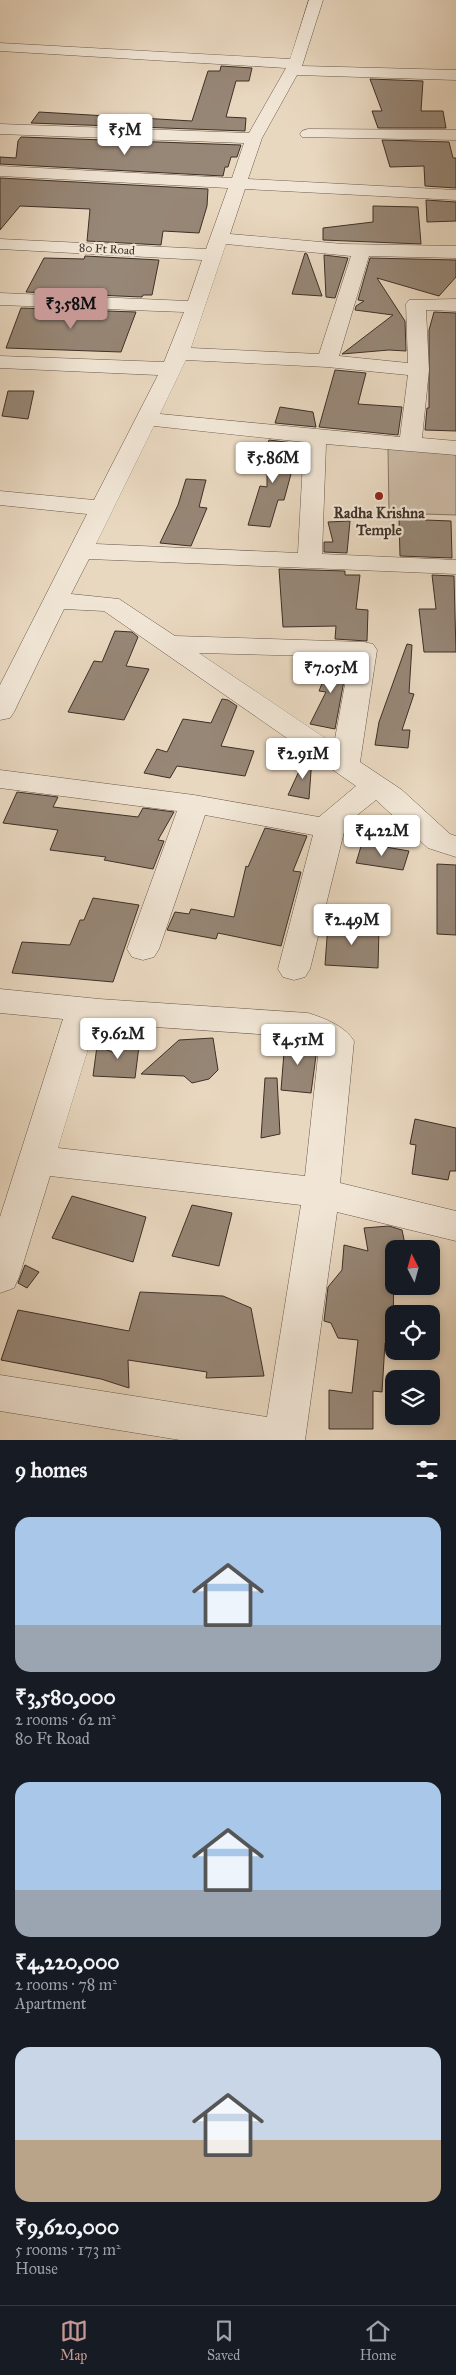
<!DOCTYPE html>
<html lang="en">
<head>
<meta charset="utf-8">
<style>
	:root { --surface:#171b24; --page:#20242c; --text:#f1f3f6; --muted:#9ea1a6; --line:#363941; --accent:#c59692 }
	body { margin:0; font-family:"IM FELL Great Primer",serif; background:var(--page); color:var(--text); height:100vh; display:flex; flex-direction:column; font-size:19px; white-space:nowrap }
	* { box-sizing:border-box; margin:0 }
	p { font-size:16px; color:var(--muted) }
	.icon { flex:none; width:28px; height:28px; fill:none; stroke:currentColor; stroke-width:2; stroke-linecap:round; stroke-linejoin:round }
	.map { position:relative; height:1440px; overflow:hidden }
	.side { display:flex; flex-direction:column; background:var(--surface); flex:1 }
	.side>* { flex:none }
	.needle { width:32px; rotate:354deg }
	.fabs { position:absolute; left:385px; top:1240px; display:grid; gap:10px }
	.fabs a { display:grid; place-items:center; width:55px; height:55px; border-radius:10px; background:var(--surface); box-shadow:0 2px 8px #0003; font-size:25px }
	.price { position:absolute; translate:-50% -42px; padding:0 11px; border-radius:5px; background:#fff; color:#222; font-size:16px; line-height:32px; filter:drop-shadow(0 1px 2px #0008) }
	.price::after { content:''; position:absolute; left:50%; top:30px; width:15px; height:11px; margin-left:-8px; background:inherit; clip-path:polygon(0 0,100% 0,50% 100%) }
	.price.active { background:var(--accent); color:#111 }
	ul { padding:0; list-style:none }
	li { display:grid; align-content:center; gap:10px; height:265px; padding:0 15px }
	li span { display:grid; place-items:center; height:155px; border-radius:15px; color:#555 }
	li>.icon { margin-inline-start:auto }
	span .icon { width:90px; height:90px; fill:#fffc; stroke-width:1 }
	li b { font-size:21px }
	h2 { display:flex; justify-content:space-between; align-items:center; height:60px; padding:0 15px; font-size:21px }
	.dock { display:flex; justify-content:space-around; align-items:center; height:70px; border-top:1px solid var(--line); background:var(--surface); font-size:14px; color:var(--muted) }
	.dock a { display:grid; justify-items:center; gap:2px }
	.dock .active { color:var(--accent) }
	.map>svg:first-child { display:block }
	.green { fill:#ccbba6; stroke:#857566 }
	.building { fill:#978777; stroke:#3e2f27 }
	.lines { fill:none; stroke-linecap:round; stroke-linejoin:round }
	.minor-casing { stroke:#69594d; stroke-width:1 }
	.minor { fill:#f1e6d6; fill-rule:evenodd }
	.poi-dot { fill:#8f2418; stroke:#f1e6d6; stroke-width:2 }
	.labels { text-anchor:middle; stroke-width:4.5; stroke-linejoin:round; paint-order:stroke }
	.far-street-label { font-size:12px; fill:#3e2f27; stroke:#f1e6d6 }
	.poi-label { font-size:15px; font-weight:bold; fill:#3e2f27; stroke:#f1e6d6 }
</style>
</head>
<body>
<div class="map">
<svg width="456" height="1440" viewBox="0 0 456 1440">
	<rect width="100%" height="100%" fill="#e9d8c0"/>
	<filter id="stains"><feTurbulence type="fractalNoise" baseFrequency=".004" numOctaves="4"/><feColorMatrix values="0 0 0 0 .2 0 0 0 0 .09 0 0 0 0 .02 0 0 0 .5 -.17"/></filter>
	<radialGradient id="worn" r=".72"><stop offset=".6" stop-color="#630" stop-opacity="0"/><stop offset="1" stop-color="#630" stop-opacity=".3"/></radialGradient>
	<!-- green -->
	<path class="green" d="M388 449 456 453V515L389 513Z"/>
	<!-- building -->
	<path class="building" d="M221 66 252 68 249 81H236L226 117 246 118 245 131 31 123 39 112 192 121 208 71H220Z
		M370 79 423 81 421 111H443L446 128H378L372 111H382Z
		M21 137 241 145 237 157H231L228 167H225L223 176 0 164V157L16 158 18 141Z
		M382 140 449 142 453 158H456V188L425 186 424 166 390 167Z
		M0 178 208 189 207 206 199 233 163 231 161 245 87 241 90 209 20 206 0 230Z
		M426 200 456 202V221L427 222Z
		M373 206 418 207 421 244 323 240V228L373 222Z
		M305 253 307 254 322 296 292 294Z
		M324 255 348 258 335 298 326 297Z
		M85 256 159 260 152 295H143L142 297 26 292 44 258 84 259Z
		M370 258 456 260V277L439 296 377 278 405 321 406 351 389 350 342 354 393 315 355 310 356 306 364 301 358 300Z
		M21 308 136 312 121 352 6 348Z
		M434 312 456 313V431L425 430 427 408H429V330Z
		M335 370 366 373 358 404 402 407 398 435 319 427Z
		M8 391H34L28 419 2 416Z
		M280 407 313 412 316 427 275 423Z
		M269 440 293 443 290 448 291 474 284 500H278L270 527 248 525 260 486 267 487V446Z
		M186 479 206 480 199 507 207 508 191 546 160 543 178 505Z
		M399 519 451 521 452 558 400 556Z
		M350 521 347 553 324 552V542H333L328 522Z
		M279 569 345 571V575H360L356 609 368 610 367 641 335 639 336 626 283 627Z
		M432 575 454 576 456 652H424L419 609H436Z
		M115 631 132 632 138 637 126 666 149 669 124 720 68 712 94 661 102 662Z
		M407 644 412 645 409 693 414 694 402 730H410L408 748 375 745 379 722Z
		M332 658 348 659 335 729 310 724 326 692 319 691Z
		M222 699 228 700 237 706 221 746 254 751 245 776 177 766 170 778 144 773 157 749 167 752 183 719 211 723Z
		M307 754 312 758 309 799 288 795Z
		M17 792 58 797 53 807 138 817 143 808 174 812 158 840 164 841 153 869 104 860 106 857 50 850 58 830 3 823Z
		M265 828 307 836 293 871 301 872 281 946 218 933 216 939 167 930 175 912 189 914 191 909 234 917 246 866 248 867Z
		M362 843 409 851 403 870 356 863Z
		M437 864 456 865V935L437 934Z
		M93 898 139 905 113 982 12 973 22 942 70 945 80 920H84Z
		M328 924 379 927 378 968 325 965Z
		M123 1038H140L135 1078 93 1076 97 1046 117 1054Z
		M213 1038 218 1070 209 1079 192 1083 184 1076 141 1074 179 1040Z
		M285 1040H303L317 1048 311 1093 281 1090Z
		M265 1078H277L280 1134 261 1138Z
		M415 1119 456 1128V1171H450L448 1180 412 1174 416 1145 410 1144Z
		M72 1196 146 1217 133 1262 52 1238Z
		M192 1205 232 1213 219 1266 172 1256Z
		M389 1226 402 1230 406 1249H394L393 1344 385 1343 382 1392 373 1391V1429H329V1390L352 1393 358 1340 338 1338 331 1323 324 1321 328 1287 342 1270 344 1245 368 1251 364 1228Z
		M25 1265 39 1272 27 1288 18 1283Z
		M140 1292 223 1296 251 1308 264 1376 206 1378 207 1372 128 1360 129 1388 101 1379 1 1360 18 1310 129 1331Z"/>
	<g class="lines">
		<defs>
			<path id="minor" d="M309 0H323L302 66 456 70V80L297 75 262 138 248 179 456 190V200L245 189 230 234 343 244 456 246V258L369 256 339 356 408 363 406 304 409 300 456 299V311L426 310 429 370 422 438 456 441V455L326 444 322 554 456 560V574L89 559 71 594 119 599 175 636 364 642 373 644 377 650 360 762 402 790 450 834 456 836V857L428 848 376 800 346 824 310 969 305 977 294 980 283 977 278 969 313 835 205 815 159 949 154 957 143 960 132 957 127 949 177 811 0 788V770L194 795 319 817 356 786 104 611 64 609 14 712 10 718 0 720V685L87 514 0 505V491L94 500 158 375 0 368V356L164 362 184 312 0 305V293L188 301 202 260 0 249V239L206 249 228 188 0 176V166L232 178 244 143 0 134V124L249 133 286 68 0 51V43L290 59ZM226 244 351 256 319 354 191 348ZM186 360 327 367 408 375 400 437 160 414ZM154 426 304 442 298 553 96 544ZM199 653 350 657 334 744Z
				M308 129 456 130V140L302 137 300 134 302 131Z
				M0 989 99 999 308 1013C324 1018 345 1026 354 1041L340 1183 456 1211V1241L337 1212 305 1440H180L0 1411V1375L267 1417 301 1205 50 1176 19 1277 14 1288 0 1293V1217L63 1019 0 1013ZM96 1023 302 1037 319 1047 305 1176 58 1148Z"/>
		</defs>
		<!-- minor casing -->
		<use href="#minor" class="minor-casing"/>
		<!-- minor -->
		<use href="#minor" class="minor"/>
	</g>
	<!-- markers -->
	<circle class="poi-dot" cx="379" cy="496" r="5"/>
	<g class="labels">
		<!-- far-street labels -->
		<g class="far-street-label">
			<text transform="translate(107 249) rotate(3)" y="4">80 Ft Road</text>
		</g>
		<!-- poi labels -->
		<g class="poi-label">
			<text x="379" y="518">Radha Krishna<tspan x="379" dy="17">Temple</tspan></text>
		</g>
	</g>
	<rect width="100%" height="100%" filter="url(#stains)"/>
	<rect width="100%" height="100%" fill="url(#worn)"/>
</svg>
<div class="fabs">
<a><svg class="needle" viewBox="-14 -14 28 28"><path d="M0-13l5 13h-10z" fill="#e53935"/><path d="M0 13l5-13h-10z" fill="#9ea1a6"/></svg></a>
<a><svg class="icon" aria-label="locate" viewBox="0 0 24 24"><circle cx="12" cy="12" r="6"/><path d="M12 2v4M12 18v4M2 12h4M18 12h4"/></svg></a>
<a><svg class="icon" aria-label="layers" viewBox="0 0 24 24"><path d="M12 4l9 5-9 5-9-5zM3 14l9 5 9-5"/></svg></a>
</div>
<b class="price" style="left:125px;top:156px">₹5M</b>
<b class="price active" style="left:71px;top:330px">₹3.58M</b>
<b class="price" style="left:273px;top:484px">₹5.86M</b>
<b class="price" style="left:331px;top:694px">₹7.05M</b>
<b class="price" style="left:303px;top:780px">₹2.91M</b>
<b class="price" style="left:382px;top:857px">₹4.22M</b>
<b class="price" style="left:352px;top:946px">₹2.49M</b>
<b class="price" style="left:118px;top:1060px">₹9.62M</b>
<b class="price" style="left:298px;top:1066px">₹4.51M</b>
</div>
<section class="side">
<h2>9 homes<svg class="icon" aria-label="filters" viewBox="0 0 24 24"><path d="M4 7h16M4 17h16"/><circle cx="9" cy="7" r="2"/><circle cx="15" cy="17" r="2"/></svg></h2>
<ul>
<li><span style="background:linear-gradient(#a9c7e8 70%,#9aa5b1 0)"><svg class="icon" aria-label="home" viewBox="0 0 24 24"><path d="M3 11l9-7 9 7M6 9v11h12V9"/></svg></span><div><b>₹3,580,000</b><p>2 rooms · 62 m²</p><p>80 Ft Road</p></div></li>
<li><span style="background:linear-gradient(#a9c7e8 70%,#9aa5b1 0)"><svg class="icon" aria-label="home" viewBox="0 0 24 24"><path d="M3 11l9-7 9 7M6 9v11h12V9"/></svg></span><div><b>₹4,220,000</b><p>2 rooms · 78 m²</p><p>Apartment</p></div></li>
<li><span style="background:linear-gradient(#c9d6e8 60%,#b9a48a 0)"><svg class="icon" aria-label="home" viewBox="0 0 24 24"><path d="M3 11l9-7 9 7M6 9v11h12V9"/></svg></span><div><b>₹9,620,000</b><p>5 rooms · 173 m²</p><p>House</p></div></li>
</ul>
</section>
<nav class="dock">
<a class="active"><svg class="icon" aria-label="map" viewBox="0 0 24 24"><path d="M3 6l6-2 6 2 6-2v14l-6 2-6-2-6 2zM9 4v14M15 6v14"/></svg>Map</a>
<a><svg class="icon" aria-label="saved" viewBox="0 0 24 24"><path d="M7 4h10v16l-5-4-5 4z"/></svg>Saved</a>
<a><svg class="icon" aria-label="home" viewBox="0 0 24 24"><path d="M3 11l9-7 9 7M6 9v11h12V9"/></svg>Home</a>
</nav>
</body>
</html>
